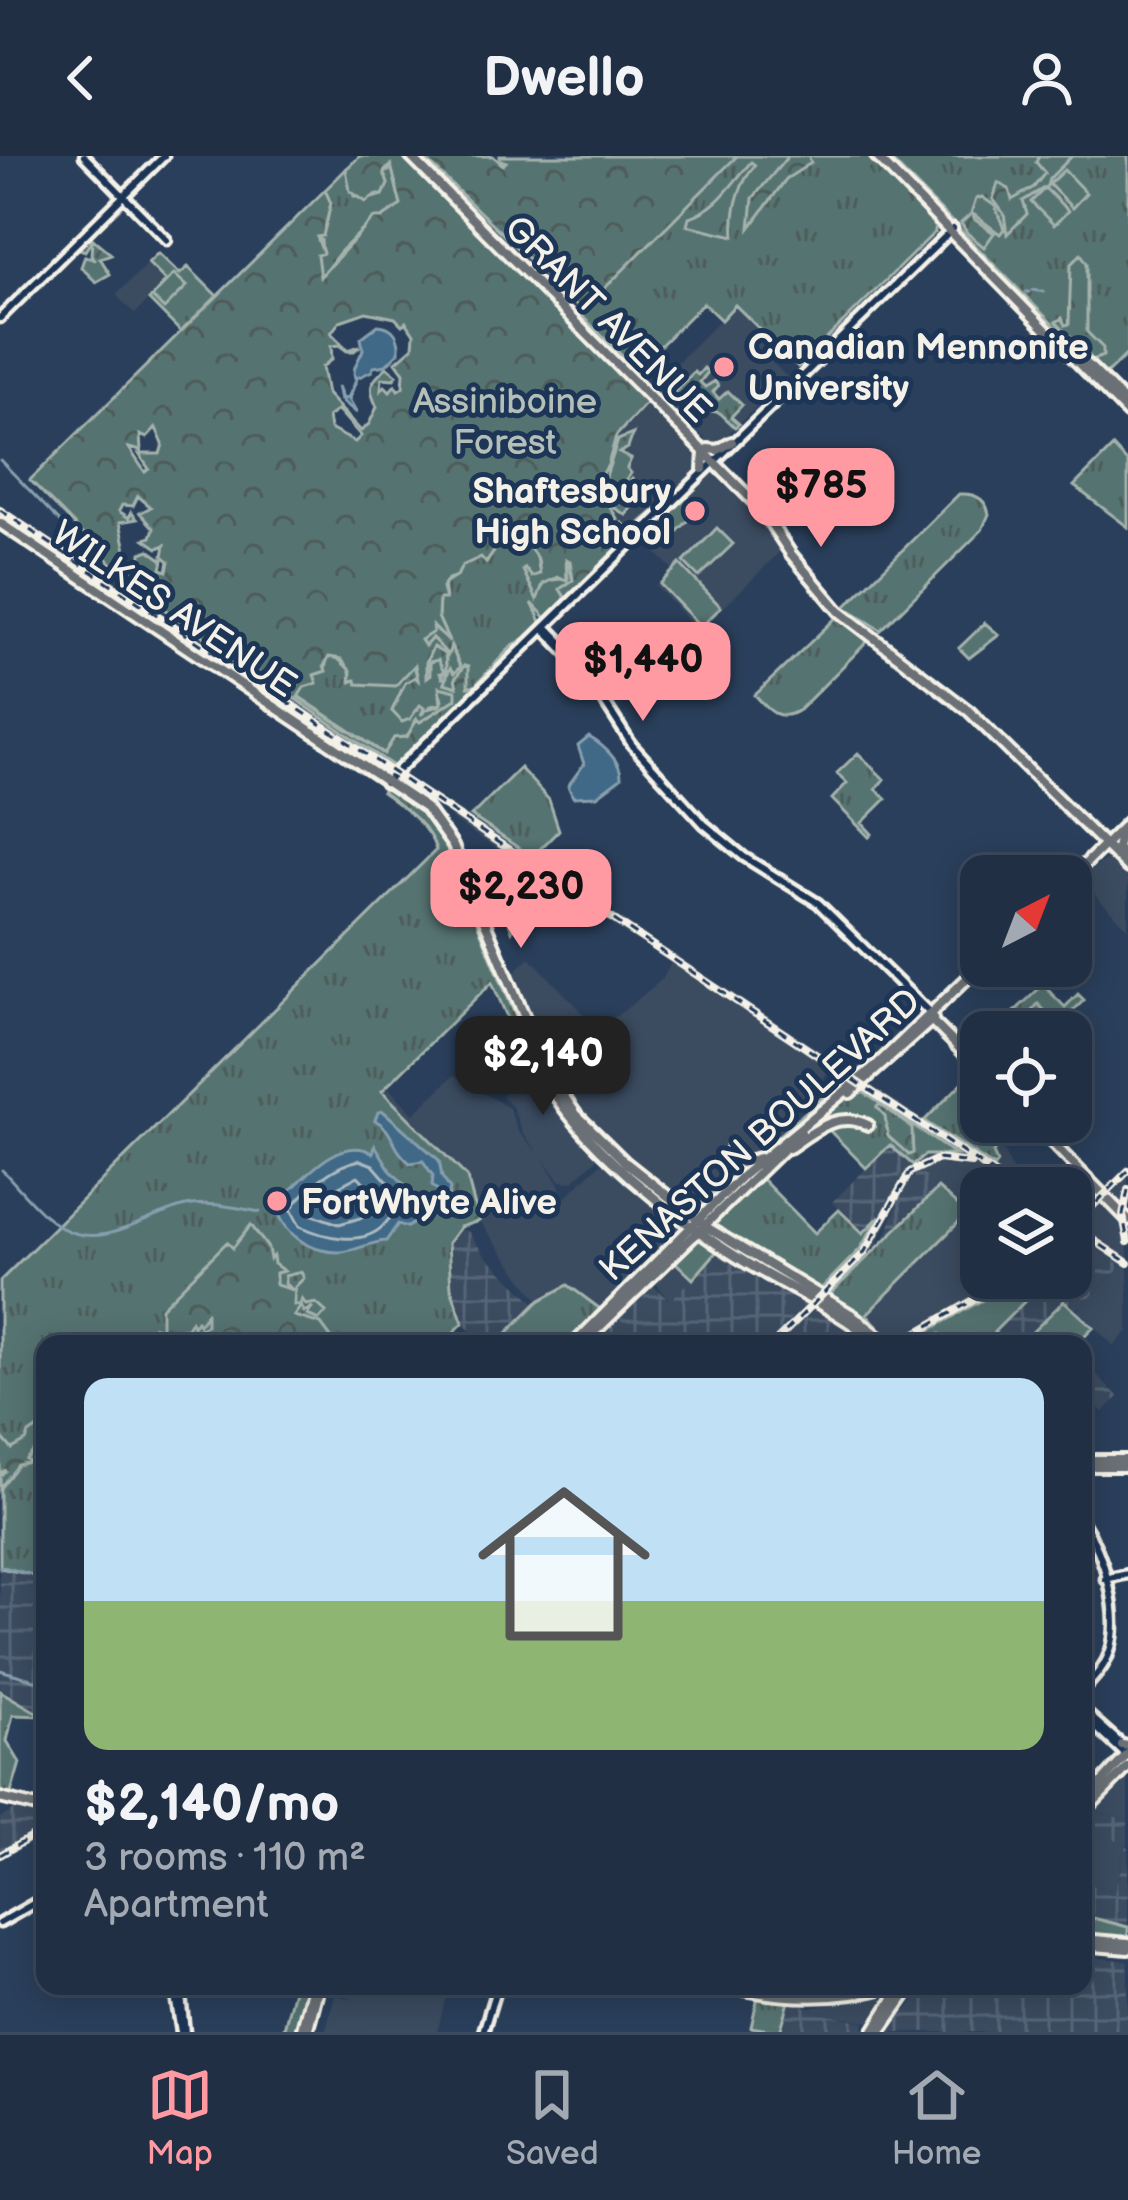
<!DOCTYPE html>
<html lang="en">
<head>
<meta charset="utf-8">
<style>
	:root { --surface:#202f44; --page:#28374b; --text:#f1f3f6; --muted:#a2a9b2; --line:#3d4a5d; --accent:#ff9aa2 }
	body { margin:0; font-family:"Balsamiq Sans",sans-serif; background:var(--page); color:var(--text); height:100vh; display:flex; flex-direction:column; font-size:45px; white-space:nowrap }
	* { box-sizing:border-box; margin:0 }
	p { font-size:39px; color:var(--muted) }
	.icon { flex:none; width:66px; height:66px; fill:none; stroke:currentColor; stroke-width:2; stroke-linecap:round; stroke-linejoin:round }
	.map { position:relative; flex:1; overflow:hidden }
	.sheet { position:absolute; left:36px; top:1179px; width:1056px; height:660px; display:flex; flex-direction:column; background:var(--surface); border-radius:24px; box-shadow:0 6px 30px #0003,0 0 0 3px var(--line) }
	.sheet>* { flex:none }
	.needle { width:78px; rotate:42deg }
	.buttons { position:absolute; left:960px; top:699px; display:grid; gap:24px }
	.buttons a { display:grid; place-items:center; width:132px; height:132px; border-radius:24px; background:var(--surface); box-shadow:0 6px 30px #0003,0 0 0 3px var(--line); font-size:60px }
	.price { position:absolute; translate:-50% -102px; padding:0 27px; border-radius:24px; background:var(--accent); color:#111; font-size:39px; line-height:78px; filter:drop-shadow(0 3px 6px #0008) }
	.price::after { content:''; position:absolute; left:50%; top:72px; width:36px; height:27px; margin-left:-18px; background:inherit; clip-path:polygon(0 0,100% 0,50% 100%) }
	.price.active { background:#222; color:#fff }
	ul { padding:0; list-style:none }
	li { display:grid; align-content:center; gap:24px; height:636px; padding:0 48px }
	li+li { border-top:3px solid var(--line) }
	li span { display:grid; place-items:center; height:372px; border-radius:24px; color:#555 }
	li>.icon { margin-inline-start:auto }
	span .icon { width:216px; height:216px; fill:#fffc; stroke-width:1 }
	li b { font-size:51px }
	header { display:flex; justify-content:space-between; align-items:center; height:156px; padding:0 48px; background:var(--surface); font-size:54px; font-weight:700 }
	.tab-bar { display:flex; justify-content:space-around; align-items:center; height:168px; border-top:3px solid var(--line); background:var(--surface); font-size:33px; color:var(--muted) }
	.tab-bar a { display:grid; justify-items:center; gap:6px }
	.tab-bar .active { color:var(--accent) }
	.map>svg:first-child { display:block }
	.built { fill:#3a4b60 }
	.industrial { fill:url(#industrial-grid) }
	.grass { fill:url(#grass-tufts); stroke:#a4b2ac; stroke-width:3 }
	.forest { fill:url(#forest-crowns); stroke:#a4b2ac; stroke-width:3; fill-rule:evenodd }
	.garden { fill:#557371; stroke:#a4b2ac; stroke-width:3 }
	.water { fill:#3f6887; stroke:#879fae; stroke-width:3 }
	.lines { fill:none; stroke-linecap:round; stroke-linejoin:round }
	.shore { stroke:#acbac1; stroke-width:3 }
	.stream { stroke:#879fae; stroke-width:3 }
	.minor-casing { stroke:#f4f1e8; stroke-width:15 }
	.major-casing { stroke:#f4f1e8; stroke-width:16 }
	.minor { stroke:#1d3557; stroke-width:6 }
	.major { stroke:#6b7074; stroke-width:8 }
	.rail-casing { stroke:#f4f1e8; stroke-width:8 }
	.rail { stroke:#1d3557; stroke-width:3; stroke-dasharray:9; stroke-linecap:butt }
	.poi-dot { fill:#ff9aa2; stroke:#1d3557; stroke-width:4.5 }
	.labels { text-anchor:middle; stroke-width:10; stroke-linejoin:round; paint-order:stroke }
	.street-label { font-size:36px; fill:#f4f1e8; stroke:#1d3557 }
	.poi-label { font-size:36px; font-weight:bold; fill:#f4f1e8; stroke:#1d3557; text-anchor:start }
	.park-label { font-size:36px; fill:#b4bfb8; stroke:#1d3557 }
</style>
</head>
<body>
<header><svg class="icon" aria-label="back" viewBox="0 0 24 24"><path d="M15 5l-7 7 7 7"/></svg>Dwello<svg class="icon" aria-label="person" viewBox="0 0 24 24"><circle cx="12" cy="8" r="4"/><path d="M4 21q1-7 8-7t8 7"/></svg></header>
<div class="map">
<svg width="1128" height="1876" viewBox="0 0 1128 1876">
	<defs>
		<pattern id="industrial-grid" width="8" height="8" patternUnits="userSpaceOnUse" patternTransform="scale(3)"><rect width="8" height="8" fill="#3a4b60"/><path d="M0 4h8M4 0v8" fill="none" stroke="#576577"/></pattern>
		<pattern id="grass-tufts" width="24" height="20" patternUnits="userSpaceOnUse" patternTransform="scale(3)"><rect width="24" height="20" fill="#557371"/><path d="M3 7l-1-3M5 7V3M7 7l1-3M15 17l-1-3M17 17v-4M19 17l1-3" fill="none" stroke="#4e5b59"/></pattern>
		<pattern id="forest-crowns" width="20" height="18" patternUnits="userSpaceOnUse" patternTransform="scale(3)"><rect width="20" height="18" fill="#557371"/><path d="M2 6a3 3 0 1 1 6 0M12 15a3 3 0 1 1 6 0" fill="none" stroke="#4e5b59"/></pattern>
	</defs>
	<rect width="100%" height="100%" fill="#2a3f5b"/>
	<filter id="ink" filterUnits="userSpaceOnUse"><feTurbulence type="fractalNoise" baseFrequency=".00833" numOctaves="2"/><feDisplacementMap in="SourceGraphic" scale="24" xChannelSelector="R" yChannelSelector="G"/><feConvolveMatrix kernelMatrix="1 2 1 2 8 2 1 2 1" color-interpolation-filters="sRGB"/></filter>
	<g filter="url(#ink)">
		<!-- built -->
		<path class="built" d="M148 107 167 125 135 158 116 139Z
			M735 149 776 189 766 200 787 221 714 292 653 230Z
			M648 245 706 304 679 337 715 306 747 340 785 391 699 476 656 430 672 413 652 393 668 376 654 363 635 382 598 343 626 312 615 280Z
			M832 302 866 337 831 371 797 337Z
			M458 654 994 1011 993 997 1005 973 998 966H1023L1001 988 1011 1012 1025 1032H981V1122H1021L905 1188H888L891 1185 867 1158 967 1058 919 1016 909 1024 873 1095 779 1188H766L860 1093 900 1020 925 999 954 997 830 914 780 978 692 1055 609 981 602 980 570 945 510 820 530 801 589 864 590 872 603 869 626 853 662 823 671 807 451 663Z
			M1110 700 1128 718V773L1080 723Z
			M527 903 539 937 600 1000 572 1026 561 1025 556 1020 522 976 513 952 502 940 511 912Z
			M454 919 509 952 518 975 541 1000 560 1030 554 1052 599 1009 609 1005 678 1068 676 1077 605 1147 644 1188H638L568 1129 539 1145 479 1065 467 1021 382 935 386 929 414 958Z
			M1128 1008V1175L1114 1190 1077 1155 1122 1110 1071 1076V1060L1075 1061 1099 1037 1121 1059 1122 1048 1105 1031Z
			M674 1105 693 1123 670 1146 654 1124Z
			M1128 1616V1664L1093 1655 1112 1633Z
			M1083 1675 1127 1686 1115 1734 1083 1726Z
			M338 1830H449L437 1876H325L335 1839 353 1843 337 1835Z
			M881 1841 884 1843 874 1867 814 1856V1851Z"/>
		<!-- industrial -->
		<path class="industrial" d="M890 989 913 1009 900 1020 880 1060 863 1078 832 1046Z
			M920 1015 938 1032 883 1086 904 1031Z
			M457 1073 468 1075 484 1098 536 1148 496 1188H483L463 1167 451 1132 448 1087Z
			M1071 1076 1122 1110 1082 1150 1074 1154 1063 1146 1020 1188H1005L993 1177 1043 1127 1038 1122H1071Z
			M718 1094 808 1146 766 1188H644L618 1161 651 1128 670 1145Z
			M817 1151 845 1167 871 1188H779Z
			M613 1164 638 1188H589Z
			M1090 1212 1119 1241 1103 1256 1091 1244 1084 1251 1083 1219Z
			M0 1412 45 1422V1562L0 1535Z
			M24 1648 45 1653V1668L0 1694V1662Z
			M1093 1655 1128 1664V1771L1083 1760V1726L1115 1734 1127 1687 1083 1675V1665Z
			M1083 1800 1128 1805V1876H887L921 1837 934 1830H1083Z
			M789 1846 814 1852 818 1857 865 1866 862 1876H780Z"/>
		<!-- grass -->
		<path class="grass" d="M736 0H867L935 69V76L798 211 735 149 721 164 703 147 636 214 579 157Z
			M887 0H1128V197L1104 220Z
			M391 8 401 50 382 62 374 63 340 96 320 122 316 99 322 96 321 84 317 81C331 68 331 48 325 34L346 13 354 40 365 44 383 39 388 28 383 16 389 15Z
			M158 97 180 118 188 111 217 140 182 177 149 144 166 125 148 107Z
			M704 212 708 216 700 226 705 231 715 225 718 230 713 236 719 243 728 235 742 249 731 261 739 268 735 271 720 257 667 244 694 216 698 219Z
			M1113 291 1128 307V371L1074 330Z
			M959 338C975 337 986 342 989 358L982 374 881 474 845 451Z
			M513 383 517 389 529 391 537 401 540 418 533 421 523 414 537 438 547 425 568 422 565 401 556 392 564 390 573 425 560 433 568 446 549 465 532 447 541 465 537 476 513 489 474 531H468L467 512 464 510 455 523 460 537 456 531 443 529 457 536 456 543 420 566 416 564 407 581 394 582 385 598 298 540 304 531 316 527 314 519 325 514 327 502 336 501 350 514 351 526 358 522 357 527C364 525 386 527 395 529L414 509 418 524 405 527 392 555 402 565 418 553 415 550 406 555 403 549 413 540 421 543 416 547 418 550 419 546 427 553 439 550 442 544 438 532 446 522H441L444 515 434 505 430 507V520L426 522 429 494 435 491 445 497 447 519 450 511 454 517 460 510 451 490V504L432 482 424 492 421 482 433 476 432 468 449 485 438 461 439 442H445L443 429 457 420 461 410 480 400 487 406 495 394Z
			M840 458 872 481 799 554C779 567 768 554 755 539Z
			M985 467 999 479 969 502 959 492Z
			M858 597 884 623 876 633 886 643 862 667 872 678 869 681 832 643 847 627 837 617Z
			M520 612 549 644 559 674 532 701 471 660Z
			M385 633C410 640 430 662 443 684L527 888 525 894 519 889 492 826 382 935 467 1021 479 1065 460 1071 448 1087 451 1132 463 1167 442 1188H45V1422L0 1412V1125L436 694C429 669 402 651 382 636Z
			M492 720 525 741 515 756 521 760 512 775Z
			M1043 829 1065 851 1078 838 1084 844 1052 876H1007L1000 869Z
			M978 911 981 914V966H998L1005 973 993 997 997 1007 994 1011 924 965Z
			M844 923 956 999H925L913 1009 890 989 866 1012 828 973 777 1005 761 1022 815 1077 839 1054 863 1077 880 1060 860 1093 816 1138 723 1082 715 1068 723 1056 705 1069 698 1064 706 1054 698 1058 697 1050Z
			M938 1032 967 1058 867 1158 892 1186 871 1188 817 1151Z
			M704 1081 808 1146 718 1094 693 1123 674 1105 654 1124 689 1085Z
			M1021 1122H1038L1043 1127 994 1176 1005 1188H950L940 1178 922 1188H905Z
			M568 1129 603 1155 573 1188H496L539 1145Z
			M1064 1145 1093 1171 1076 1188H1020Z
			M0 1535 43 1560 13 1559 7 1585 20 1607 10 1641 0 1638Z
			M1093 1762 1128 1771V1787L1083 1783V1773H1090Z
			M295 1830H310L297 1876H283Z
			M758 1840 789 1846 780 1876 751 1871Z"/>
		<!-- forest -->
		<path class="forest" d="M360 0H405L648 245 616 280 608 309 592 334 599 341 618 284 633 278 628 292 619 297 631 303 627 312 631 317 609 349 618 364 608 372 617 375 622 367 632 374 675 338 568 446 560 433 573 424 570 405 566 403 567 424 558 421 543 428 537 444 523 414 525 412 532 421 540 418 538 403 529 391 516 389 513 383 495 394 486 407 481 401 462 410 457 420 448 423 442 432 445 443H439L438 461 449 486 433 470V476L421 484 425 490 432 482 448 499 451 490 460 511 454 517 450 512 446 520V499L433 491 426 506V522L430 519V506L438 504 444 516 440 517 442 522H446L444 527 457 531 455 523 464 510 468 511V531H474L513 489 532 481 396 612 142 438 30 324 325 34 331 47 323 80 317 81 323 97 317 99 320 121 374 62H382L401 49 391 9 384 16 388 28 383 39H375L366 46 350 35 346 13ZM366 156 395 162 402 169 406 166 414 178 413 191 396 206 404 217 403 231 398 234 395 229 390 235 385 230 381 234 382 222 394 223 397 219 387 211C370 226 367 231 377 251L369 268 361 275 327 238 322 211 332 203 331 190 339 189 347 195H354L360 190 348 194 331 177 340 165ZM338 254 361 280 355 286 330 273 328 261ZM156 272 163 288 160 298H139L149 313 145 316 129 292 141 295 140 279 147 282ZM138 340 151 351 140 357 154 372 151 381 145 383 158 392 165 389 163 400 169 405 167 415 161 413 163 404 149 394 141 397V404L131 402 129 407 120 366 137 363 131 356 129 362 119 355 122 349 133 350ZM329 501 341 503 351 516 350 525 356 524 357 528 395 530 415 509 418 524 415 521 405 527 392 555 402 566 410 563 420 549 424 552 421 559 431 550 441 548 439 531 456 535V543L420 566 417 563 407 581 394 582 384 598 298 541 304 531 317 527 314 519 326 515 324 510Z
			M422 0H493L503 9 506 6 500 4V0H737L582 155Z
			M808 0 811 7 786 23 750 72 753 42 788 0Z
			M1039 0H1072L1049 23 1047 30 1023 45 1027 58 1007 78 1004 58 993 43 998 27 1009 33 1012 44 1034 31 1045 17 1036 6Z
			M751 6 755 9C738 30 732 53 734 80L687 69 689 61C718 53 731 28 751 6Z
			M982 41 995 50 1004 73 1000 78 973 58 974 63 994 77 984 91 967 77 961 67 971 58 976 43Z
			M88 79 111 98 100 102 110 118 96 126 81 111 85 100 96 104 91 99 92 84 85 95 77 92Z
			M1081 98 1087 107V176L1103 192V200L1093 204 1056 166 1062 162 1065 169 1069 168 1071 108Z
			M880 948 912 972 913 997 909 999 888 980 885 960 877 951Z
			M251 1069 268 1092 270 1103 273 1100 274 1108 284 1115 276 1117V1129L293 1134 285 1128V1120L301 1116 304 1122 295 1131 294 1149H300L302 1143 306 1149 316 1147 326 1156 319 1164 307 1159 313 1151 304 1156 301 1150 294 1160 321 1168 335 1187 157 1186V1180L176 1182 183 1176 188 1179 206 1169V1158L199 1168 197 1165 193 1170 191 1165 187 1172 158 1177 155 1171 161 1173V1152L227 1086 233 1092Z
			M45 1267V1284L26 1303 29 1306 18 1309 0 1332V1320L6 1314 0 1317V1279L12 1293 26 1285 29 1278Z"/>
		<!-- garden -->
		<path class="garden" d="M1064 14 1086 37 1072 52 1049 28Z
			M1045 32 1068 55 1054 69 1031 46Z
			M174 118 187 130 164 153 152 141Z
			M632 323 652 342 647 348 639 341 626 359 613 351Z
			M687 340 700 353 677 376 664 363Z
			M717 372 733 388 699 421 684 406Z
			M680 408 721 451 701 471 660 428Z
			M1038 848 1052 862 1037 876H1013Z"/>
		<!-- water -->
		<path class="water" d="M378 169C394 170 400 181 399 196L386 209 373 211 372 215 357 222 349 243 357 257 341 244 338 230 343 243 348 242 356 224C350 212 360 204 363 193L361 182Z
			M589 581C603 589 622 606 621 622L597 640 573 641 568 630 584 608 578 590Z
			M383 955 439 1004 442 1021 450 1033 448 1042 432 1030 433 1020 423 1005 410 1007C390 991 395 975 375 964L378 956Z
			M375 989 391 1015 428 1051 425 1061 407 1071 398 1068 386 1085C369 1086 355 1096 339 1096 307 1096 282 1076 276 1048 301 1026 338 977 373 997Z"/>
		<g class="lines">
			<!-- shore -->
			<path class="shore" d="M360 1004 373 1009 406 1047V1054C392 1057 392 1060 383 1070 362 1091 323 1081 300 1070L291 1053C307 1031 334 1009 360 1004Z
				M358 1020 380 1043 371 1059 339 1068 311 1058V1051L326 1037Z"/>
			<!-- stream -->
			<path class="stream" d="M1032 134 1044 136
				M1026 136H1029
				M0 304 105 412 101 420
				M0 360 305 564
				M2 1014C20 1032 40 1059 62 1072 105 1095 145 1059 186 1050 210 1045 236 1052 260 1056
				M0 1410 29 1418
				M0 1514 45 1527"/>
			<defs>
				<path id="minor" d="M84 0 167 84
					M0 162 164 0
					M547 471 575 500 632 589 704 668 744 701 818 747 931 858
					M544 473 571 501
					M385 627 953 73
					M1083 1366C1104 1398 1122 1458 1110 1495 1105 1511 1094 1522 1083 1534
					M1105 1423 1128 1418
					M1083 1554 1128 1594
					M1083 1559 1128 1601
					M0 1767 45 1741
					M180 1830 185 1876
					M176 1846 181 1876
					M483 1876 497 1830"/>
				<path id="major" d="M410 0 762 354 791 398 839 455 969 555 1128 712
					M876 0 1128 258
					M1087 208 1128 249
					M708 293 718 294 732 286
					M703 313 704 296
					M0 367 426 652 453 690 549 919 576 958 625 1006 708 1072 854 1160 889 1188
					M1120 679 1117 692 1127 705
					M1071 722 1128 666
					M929 862 981 914
					M528 900 536 903
					M543 917C573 985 681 1067 745 1106 790 1133 838 1154 879 1188
					M850 937 933 863
					M1032 966 1128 1064
					M732 991 733 1002 741 1007 759 1002
					M789 992C815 975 837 954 868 969
					M574 1188 742 1020 879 907 981 809
					M582 1188 801 976
					M1083 1304H1128
					M1083 1310H1128
					M1122 1589 1128 1590
					M0 1642 45 1653
					M1083 1647 1128 1598
					M1083 1657 1128 1611
					M1083 1783 1128 1787
					M1083 1789 1128 1793
					M727 1830C783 1844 837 1845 893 1830
					M758 1830 792 1837
					M825 1837 870 1830
					M301 1876 313 1830
					M307 1876 319 1830
					M873 1876 902 1830
					M880 1876 912 1830"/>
			</defs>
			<!-- minor casing -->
			<use href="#minor" class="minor-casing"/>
			<!-- major casing -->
			<use href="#major" class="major-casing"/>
			<!-- minor -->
			<use href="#minor" class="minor"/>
			<!-- major -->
			<use href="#major" class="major"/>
			<defs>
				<path id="rail" d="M0 354 1016 1032
					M1128 1034 1123 1059 1128 1086
					M1071 1069 1128 1107
					M1071 1072 1128 1015
					M773 1188 864 1097 910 1016 938 1003 971 1007
					M897 1188 1012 1122
					M0 1699 45 1673"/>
			</defs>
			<!-- rail casing -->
			<use href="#rail" class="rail-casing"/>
			<!-- rail -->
			<use href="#rail" class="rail"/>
		</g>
	</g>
	<!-- markers -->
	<g class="poi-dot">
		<circle cx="724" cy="211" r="12"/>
		<circle cx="695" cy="355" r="12"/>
		<circle cx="277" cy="1045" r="12"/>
	</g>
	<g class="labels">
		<!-- street labels -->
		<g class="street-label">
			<text transform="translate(609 162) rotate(45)" y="13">GRANT AVENUE</text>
			<text transform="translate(175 452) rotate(34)" y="13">WILKES AVENUE</text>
			<text transform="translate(759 978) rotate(-42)" y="13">KENASTON BOULEVARD</text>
		</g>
		<!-- poi labels -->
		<g class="poi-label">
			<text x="748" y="203">Canadian Mennonite<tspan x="748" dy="41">University</tspan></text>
			<text x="671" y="347" text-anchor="end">Shaftesbury<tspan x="671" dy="41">High School</tspan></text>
			<text x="301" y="1058">FortWhyte Alive</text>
		</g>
		<!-- park labels -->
		<g class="park-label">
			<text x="505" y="257">Assiniboine<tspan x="505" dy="41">Forest</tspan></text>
		</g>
	</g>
</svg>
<div class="buttons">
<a><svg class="needle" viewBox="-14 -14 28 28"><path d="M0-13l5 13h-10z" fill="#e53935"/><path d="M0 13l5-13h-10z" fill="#a2a9b2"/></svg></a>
<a><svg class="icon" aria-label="locate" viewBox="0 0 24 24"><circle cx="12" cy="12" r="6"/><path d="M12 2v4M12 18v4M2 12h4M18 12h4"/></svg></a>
<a><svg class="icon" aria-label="layers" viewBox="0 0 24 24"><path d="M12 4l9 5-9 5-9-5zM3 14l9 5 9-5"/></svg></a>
</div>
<b class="price" style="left:821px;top:394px">$785</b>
<b class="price" style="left:643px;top:568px">$1,440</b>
<b class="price" style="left:521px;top:795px">$2,230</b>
<b class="price active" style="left:543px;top:962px">$2,140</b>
<section class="sheet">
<ul>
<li><span style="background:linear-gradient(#bfe0f5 60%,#8fb573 0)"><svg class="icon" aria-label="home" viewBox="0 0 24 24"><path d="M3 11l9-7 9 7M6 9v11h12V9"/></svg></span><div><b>$2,140/mo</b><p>3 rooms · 110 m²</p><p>Apartment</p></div></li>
</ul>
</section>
</div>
<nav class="tab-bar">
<a class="active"><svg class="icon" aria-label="map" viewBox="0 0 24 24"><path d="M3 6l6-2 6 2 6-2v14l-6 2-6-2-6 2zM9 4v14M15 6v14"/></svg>Map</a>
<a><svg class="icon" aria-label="saved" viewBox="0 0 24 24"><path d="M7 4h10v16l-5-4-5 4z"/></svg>Saved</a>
<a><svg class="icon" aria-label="home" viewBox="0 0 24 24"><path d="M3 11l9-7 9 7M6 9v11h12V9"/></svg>Home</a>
</nav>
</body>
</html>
